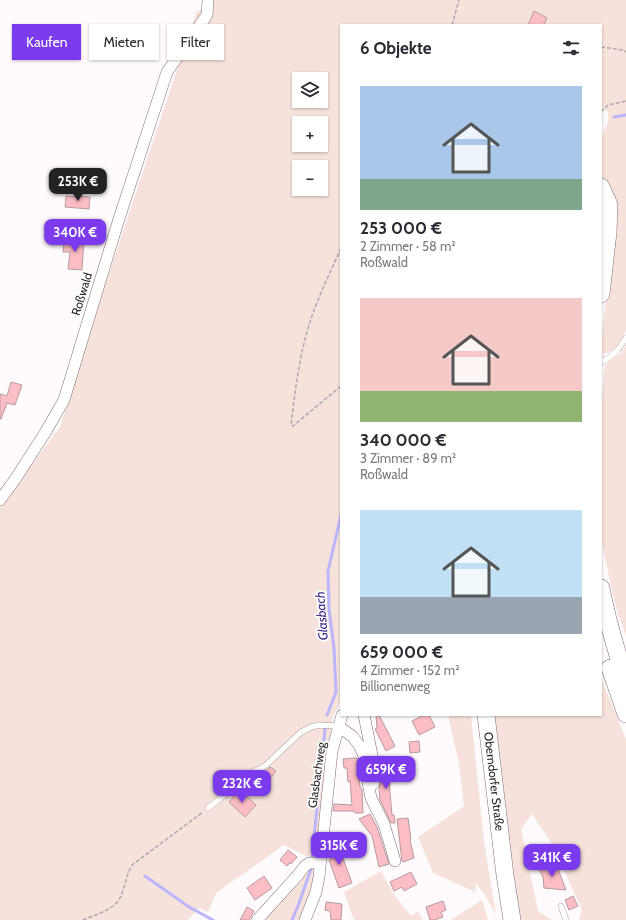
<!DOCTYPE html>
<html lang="de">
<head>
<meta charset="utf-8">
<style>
	:root { --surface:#fff; --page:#f2f2f3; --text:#2b2b33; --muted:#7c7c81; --accent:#7c3aed }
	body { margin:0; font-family:Cabin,sans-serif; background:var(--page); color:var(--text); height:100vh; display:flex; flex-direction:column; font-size:15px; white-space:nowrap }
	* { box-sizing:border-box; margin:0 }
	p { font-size:13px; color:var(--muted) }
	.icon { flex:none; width:22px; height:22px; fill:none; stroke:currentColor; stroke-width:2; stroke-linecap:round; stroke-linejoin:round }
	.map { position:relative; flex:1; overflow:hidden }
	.side { position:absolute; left:340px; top:24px; width:262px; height:692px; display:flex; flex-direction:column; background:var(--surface); border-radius:0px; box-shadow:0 1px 3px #0004 }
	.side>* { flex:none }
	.banner { position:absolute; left:12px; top:24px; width:268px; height:36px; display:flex; gap:8px }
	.controls { position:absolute; left:292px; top:72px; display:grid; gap:8px }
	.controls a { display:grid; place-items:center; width:36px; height:36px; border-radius:0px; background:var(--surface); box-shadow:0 1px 3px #0004; font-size:20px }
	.price { position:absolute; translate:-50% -34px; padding:0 9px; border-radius:8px; background:var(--accent); color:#fff; font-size:13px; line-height:26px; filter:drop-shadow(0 1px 2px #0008) }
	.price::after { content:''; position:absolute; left:50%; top:24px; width:12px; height:9px; margin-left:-6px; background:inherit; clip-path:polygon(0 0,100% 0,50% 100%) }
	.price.current { background:#222; color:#fff }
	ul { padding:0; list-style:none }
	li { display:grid; align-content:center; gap:8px; height:212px; padding:0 20px }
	li span { display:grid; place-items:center; height:124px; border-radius:0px; color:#555 }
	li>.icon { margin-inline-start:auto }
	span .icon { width:72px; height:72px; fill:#fffc; stroke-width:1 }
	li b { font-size:17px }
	h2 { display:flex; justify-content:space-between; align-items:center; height:48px; padding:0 20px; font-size:17px }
	.tag { padding:0 14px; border-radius:0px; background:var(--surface); box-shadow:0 1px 3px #0004; font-size:14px; line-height:36px }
	.tag.current { background:var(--accent); color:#fff }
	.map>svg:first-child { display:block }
	.green { fill:#f6e2db; fill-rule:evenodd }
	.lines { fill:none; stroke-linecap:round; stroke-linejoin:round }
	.stream { stroke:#bbb6fc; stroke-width:3 }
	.building { fill:#fcbdc4; stroke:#b69b9d }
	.service-casing { stroke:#826d79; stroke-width:6 }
	.minor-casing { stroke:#826d79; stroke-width:12 }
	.primary-casing { stroke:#826d79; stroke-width:18 }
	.path { stroke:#aea7ab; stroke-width:1.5; stroke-dasharray:4 2; stroke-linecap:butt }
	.service { stroke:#fff; stroke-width:5.5 }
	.minor { stroke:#fff; stroke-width:11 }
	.primary { stroke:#fff; stroke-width:17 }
	.labels { text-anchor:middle; stroke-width:3.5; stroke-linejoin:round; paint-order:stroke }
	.street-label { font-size:12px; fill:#2c2328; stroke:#fff }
	.water-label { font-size:13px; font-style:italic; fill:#3d2687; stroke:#fff }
</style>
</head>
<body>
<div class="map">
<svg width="626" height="920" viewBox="0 0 626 920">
	<rect width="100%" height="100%" fill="#fffafd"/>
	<!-- green -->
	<path class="green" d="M212 0H626V330C621 343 616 352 601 354V344L614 231 609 187 601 177V138L608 122V112L601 108V25H341V701L332 719 318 857H308L284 845 216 893 208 912 199 908 187 920H0V507L60 427 96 312 196 13ZM299 79H321V101H299ZM299 123H321V145H299ZM299 167H321V189H299Z
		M626 345V636L616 608 602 545 601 410 605 365 621 353Z
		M601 678 626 739V920H579L582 910 552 844 532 814 521 829 538 911 552 920H520L512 864 494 715H601Z
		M448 715H471L484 842 496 915 485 895 476 883 475 892 433 873 418 837 464 806 459 764Z
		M314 868C312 887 308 904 299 920H261L306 870Z
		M381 871 393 893 411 916 418 911 423 920H355L353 917 344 892Z
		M482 900 488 920H451Z"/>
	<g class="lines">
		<!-- stream -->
		<path class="stream" d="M614 117 626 115
			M327 715 336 692 334 648 329 609 328 571 341 515
			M312 857 325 729
			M145 876 189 907 213 920
			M292 920 298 906 311 869"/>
	</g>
	<!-- building -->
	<path class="building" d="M534 11 547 18 544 25H528Z
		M66 196 90 197 89 209 65 207Z
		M64 238 84 240 82 270 68 269 70 252H63Z
		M11 382 22 385 15 405 7 403 1 419H0V394L7 396Z
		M376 715H379L395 746 386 751 375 729 377 728Z
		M424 715H429L435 727 419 735 412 721Z
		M419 741 420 752 410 753 409 742Z
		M357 758 360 787 362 789 363 813H355L353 811H333L334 804 352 805 350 781 348 782 347 768H344L343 759Z
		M379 759H387L392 815H394L395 823H391L380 800 379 788 381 782Z
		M270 767 276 771 268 781 262 777Z
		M240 790 256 805 245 817 229 802Z
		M370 814 377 827 389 864 379 867 372 836 359 819Z
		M408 818 411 839 410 840 414 858 403 862 402 861 397 819Z
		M337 842 352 883 339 888 329 860 332 859 329 851 330 849 329 845Z
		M288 850 297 857 291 864 290 862 287 866 280 860Z
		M544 862 547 868 553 866 555 870 558 869 566 890 544 888 543 877 539 869Z
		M411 872 417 884 404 891 402 887 394 891 390 882Z
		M264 876 272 888 255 900 247 888Z
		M573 896 578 906 569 910 565 900Z
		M443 901 446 910 441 912 443 917 435 920H430L426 907Z
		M326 902 342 904 341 920H331L330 911 325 910Z
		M247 907 254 911 249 920H240Z"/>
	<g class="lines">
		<defs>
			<path id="service" d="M601 362C613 357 619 349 626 338
				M208 808 255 771 265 766 300 733 311 727 319 725 338 726
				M561 906 566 920"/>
			<path id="minor" d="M0 500 16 478 45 433 64 400 118 222 167 72 207 15 208 0
				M364 715 372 755 374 783 372 785
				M338 726 352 736 359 745 364 756 366 772 371 798 384 824 395 861
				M257 920 298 875 304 867 309 863H320
				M305 920 316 892 319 877 332 751 342 715"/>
			<g id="primary">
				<path d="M601 187 609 205 608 232 601 294"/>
				<path d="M601 588C607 620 616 650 626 681"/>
				<path d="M610 668 626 714"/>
				<path id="s1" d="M486 715 505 875 512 920"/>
			</g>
		</defs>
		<!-- service casing -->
		<use href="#service" class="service-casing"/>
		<!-- minor casing -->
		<use href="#minor" class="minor-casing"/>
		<!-- primary casing -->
		<use href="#primary" class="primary-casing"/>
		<!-- path -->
		<path class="path" d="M452 25 459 0
			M601 47 623 50 626 52
			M601 112 608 105 626 101
			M341 248C330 273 317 299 309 325 299 357 295 392 291 425L293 426 341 386
			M83 920C94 915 114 910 120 898 125 887 126 876 132 865L203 812"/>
		<!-- service -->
		<use href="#service" class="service"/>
		<!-- minor -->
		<use href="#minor" class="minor"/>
		<!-- primary -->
		<use href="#primary" class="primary"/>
	</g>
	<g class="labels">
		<!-- street labels -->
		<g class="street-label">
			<text transform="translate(82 294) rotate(-73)" y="4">Roßwald</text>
			<text transform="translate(317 775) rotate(-82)" y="4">Glasbachweg</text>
			<text dy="4" stroke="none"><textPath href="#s1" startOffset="67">Oberndorfer Straße</textPath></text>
		</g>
		<!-- water labels -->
		<g class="water-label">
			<text transform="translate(321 616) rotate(-94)" y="5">Glasbach</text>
		</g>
	</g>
</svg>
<div class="controls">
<a><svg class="icon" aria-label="layers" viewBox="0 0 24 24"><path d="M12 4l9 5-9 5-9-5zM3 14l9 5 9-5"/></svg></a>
<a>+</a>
<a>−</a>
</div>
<b class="price current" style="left:78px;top:202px">253K €</b>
<b class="price" style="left:75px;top:253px">340K €</b>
<b class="price" style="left:386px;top:790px">659K €</b>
<b class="price" style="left:242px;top:804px">232K €</b>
<b class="price" style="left:339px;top:866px">315K €</b>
<b class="price" style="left:552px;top:878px">341K €</b>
<div class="banner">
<a class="tag current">Kaufen</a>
<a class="tag">Mieten</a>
<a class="tag">Filter</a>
</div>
<section class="side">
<h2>6 Objekte<svg class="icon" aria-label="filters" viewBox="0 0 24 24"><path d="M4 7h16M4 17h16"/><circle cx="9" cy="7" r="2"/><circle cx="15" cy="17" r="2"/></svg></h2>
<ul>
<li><span style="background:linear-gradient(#a9c7e8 75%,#7fa58c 0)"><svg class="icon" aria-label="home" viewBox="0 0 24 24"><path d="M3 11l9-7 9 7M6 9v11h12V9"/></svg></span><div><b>253 000 €</b><p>2 Zimmer · 58 m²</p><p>Roßwald</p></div></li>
<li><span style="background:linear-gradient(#f6c9c9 75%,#8fb573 0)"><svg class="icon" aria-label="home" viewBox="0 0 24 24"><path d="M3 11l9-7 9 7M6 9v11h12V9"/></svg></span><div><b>340 000 €</b><p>3 Zimmer · 89 m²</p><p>Roßwald</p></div></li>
<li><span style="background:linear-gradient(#bfe0f5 70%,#9aa5b1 0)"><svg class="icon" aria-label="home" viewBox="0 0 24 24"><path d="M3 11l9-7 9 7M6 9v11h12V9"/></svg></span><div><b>659 000 €</b><p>4 Zimmer · 152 m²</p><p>Billionenweg</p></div></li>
</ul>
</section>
</div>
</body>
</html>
